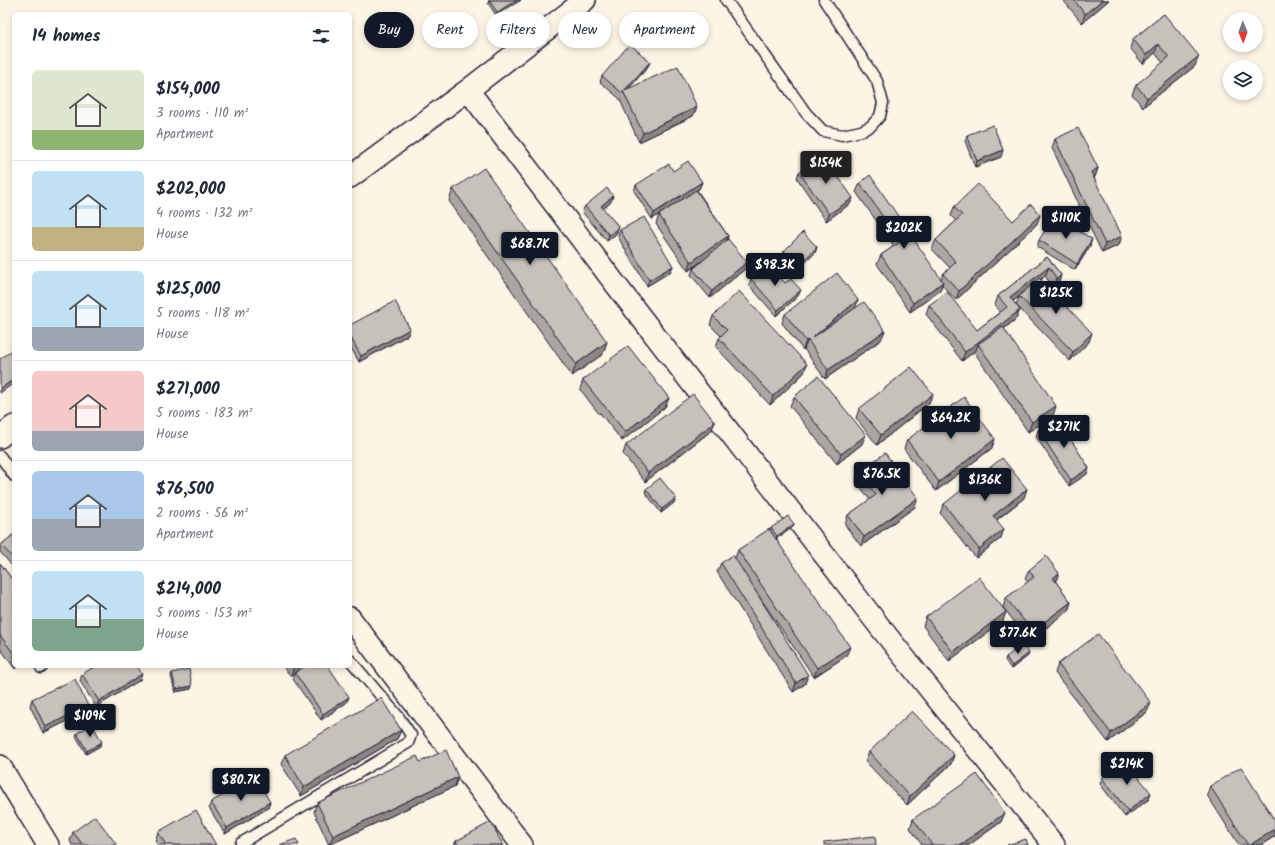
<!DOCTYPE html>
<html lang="en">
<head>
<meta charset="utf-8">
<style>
	:root { --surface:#fff; --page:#f6f6f7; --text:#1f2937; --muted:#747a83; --line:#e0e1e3; --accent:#111827 }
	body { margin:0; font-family:Kalam,sans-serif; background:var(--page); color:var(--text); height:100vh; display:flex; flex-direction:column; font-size:15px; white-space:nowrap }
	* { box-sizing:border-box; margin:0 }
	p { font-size:13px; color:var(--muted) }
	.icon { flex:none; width:22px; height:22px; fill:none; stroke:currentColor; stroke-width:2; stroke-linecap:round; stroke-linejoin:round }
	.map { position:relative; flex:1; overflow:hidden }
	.drawer { position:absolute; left:12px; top:12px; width:340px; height:656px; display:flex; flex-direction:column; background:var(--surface); border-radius:6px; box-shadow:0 2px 6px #0003 }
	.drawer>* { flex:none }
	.guide { position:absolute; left:364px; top:12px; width:380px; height:36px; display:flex; gap:8px }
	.needle { width:26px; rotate:179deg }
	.buttons { position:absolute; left:1223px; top:12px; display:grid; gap:8px }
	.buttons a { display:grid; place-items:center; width:40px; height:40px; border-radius:50%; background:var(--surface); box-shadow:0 2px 6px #0003; font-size:20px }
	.price { position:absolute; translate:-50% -34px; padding:0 9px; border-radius:4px; background:var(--accent); color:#fff; font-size:13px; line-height:26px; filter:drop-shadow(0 1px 2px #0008) }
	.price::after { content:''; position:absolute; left:50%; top:24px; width:12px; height:9px; margin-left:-6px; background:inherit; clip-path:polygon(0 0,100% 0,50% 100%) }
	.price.selected { background:#222; color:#fff }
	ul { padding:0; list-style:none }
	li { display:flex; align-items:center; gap:12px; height:100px; padding:0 20px }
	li+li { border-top:1px solid var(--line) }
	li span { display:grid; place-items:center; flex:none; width:112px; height:80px; border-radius:6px; color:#555 }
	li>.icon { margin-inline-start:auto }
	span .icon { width:48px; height:48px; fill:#fffc; stroke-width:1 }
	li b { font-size:17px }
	h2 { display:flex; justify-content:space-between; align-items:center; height:48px; padding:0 20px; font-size:17px }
	.tag { padding:0 14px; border-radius:18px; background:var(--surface); box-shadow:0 2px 6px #0003; font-size:14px; line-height:36px }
	.tag.selected { background:var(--accent); color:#fff }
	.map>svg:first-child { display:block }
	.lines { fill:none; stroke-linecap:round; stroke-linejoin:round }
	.service-casing { stroke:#22223b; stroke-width:13 }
	.minor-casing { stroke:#22223b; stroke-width:24 }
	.service { stroke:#fcf5e5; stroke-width:10 }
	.minor { stroke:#fcf5e5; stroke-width:21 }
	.wall { fill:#aaa6a1; stroke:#22223b }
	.shaded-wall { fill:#8b8783; stroke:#22223b }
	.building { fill:#c6c1bb; stroke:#22223b }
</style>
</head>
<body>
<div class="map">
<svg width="1275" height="845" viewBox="0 0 1275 845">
	<rect width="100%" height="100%" fill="#fcf5e5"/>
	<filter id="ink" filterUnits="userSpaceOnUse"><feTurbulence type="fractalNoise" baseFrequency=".025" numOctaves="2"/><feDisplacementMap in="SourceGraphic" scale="8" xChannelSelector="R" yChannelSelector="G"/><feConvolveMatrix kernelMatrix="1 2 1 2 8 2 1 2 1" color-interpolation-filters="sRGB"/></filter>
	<g filter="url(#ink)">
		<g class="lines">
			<defs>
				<path id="service" d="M726 0 806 113 823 131 842 135 861 131 871 126 880 116 883 103 877 81 824 0
					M0 456 14 476
					M41 668 43 666
					M241 843 408 743 411 735 398 716 350 660"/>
				<path id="minor" d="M468 90 626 298 880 627 1054 845
					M350 177 468 90 585 0
					M0 437 14 426
					M350 618 522 845
					M0 766 48 845
					M1267 845 1274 840"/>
			</defs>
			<!-- service casing -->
			<use href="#service" class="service-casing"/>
			<!-- minor casing -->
			<use href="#minor" class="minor-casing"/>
			<!-- service -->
			<use href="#service" class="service"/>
			<!-- minor -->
			<use href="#minor" class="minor"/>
		</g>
		<!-- wall -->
		<path class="wall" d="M489 0H521L496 15 488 3Z
			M1063 0H1109L1082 23Z
			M1164 14 1195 66 1143 107 1132 94 1136 85 1163 63 1155 53 1143 64 1130 48 1133 39Z
			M650 62 647 68 629 88 697 107 693 116 639 142 620 100V99L600 82 602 76Z
			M967 135 1001 157 975 167 965 141Z
			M1055 139 1098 168 1095 177 1094 178 1119 245 1102 253 1052 148Z
			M673 171 702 182 699 189 697 190 728 236 727 240 745 269 710 298 691 275 693 269 700 262 688 271 656 224 659 215 673 206 652 219 634 191 636 185Z
			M799 172 853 198 850 204 826 221 797 178Z
			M860 183 941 279 943 274 950 268 932 249 936 240 956 221 951 216 954 207 1013 221 1037 224 956 300 942 285 940 291 910 312 877 264 881 255 894 246 856 192Z
			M453 189 603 354 572 376 449 201Z
			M611 202 603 209 619 227 616 234 607 241 582 212 585 206Z
			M620 230 673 266 670 272 647 286 618 237Z
			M1039 240 1090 246 1075 270 1037 247Z
			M817 247 815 253 797 271 782 257 784 251Z
			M1047 257 1061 275 1058 285 1054 288 1045 276 1041 280 1089 342 1070 361 1016 305 1019 297 1013 301 1020 310 1016 319 1004 329 1053 416 1028 432 975 353 976 350 962 361 926 314 929 305 977 330 1000 312 995 305 998 296Z
			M751 279 785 283 798 296 776 316 749 285Z
			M855 308 881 340 825 379 804 349 803 350 782 323 785 314Z
			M713 316 804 373 770 405 716 347 719 338 721 336 710 325Z
			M350 325 408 335 359 362 350 346Z
			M583 380 669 398 665 407 622 441 600 413 599 414 580 389Z
			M794 397 862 444 837 464 790 406Z
			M929 403 877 445 856 418 859 409Z
			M715 422 711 431 645 482 623 454 626 445Z
			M1038 430 1089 468 1087 474 1069 486 1036 437Z
			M907 440 992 448 936 491 904 449Z
			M859 472 915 507 861 546 845 525 848 515 870 500 856 481Z
			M646 489 676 498 675 502 661 513 645 492Z
			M1024 498 997 520 1001 538 976 558 940 513 944 504Z
			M794 524 793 527 776 539 846 656 814 677 748 580 805 684 793 692 717 572 721 563 735 558 738 550 770 530 771 528Z
			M14 534V568L0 552V549L1 545Z
			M0 563 14 582V666H19L15 669 0 648Z
			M1029 570 1056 582 1071 602 1068 611 1029 641 1003 607 1006 598 1028 582 1025 579Z
			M926 617 1003 621 949 661 923 626Z
			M1028 656 1011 669 1005 660 1006 657Z
			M1058 664 1147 712 1108 742 1055 673Z
			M282 666H302L291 676Z
			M172 673 191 689 175 692 171 676Z
			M295 673 349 697 346 703 321 720 293 679Z
			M82 674 140 680 96 707 80 681Z
			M32 699 88 706 86 712 43 733 30 706Z
			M401 730 397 739 301 796 281 764 285 755Z
			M77 733 100 746 86 754 76 736Z
			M869 752 954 755 951 764 907 805 865 761Z
			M420 762 458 777 455 786 329 845 314 812 317 803Z
			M1102 778 1149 799 1125 817 1100 784Z
			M1210 786 1275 821V836L1261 845H1239L1207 795Z
			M211 802H270L268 808 225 834 209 808Z
			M913 819 1001 822 969 845H922L910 828Z
			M73 832 117 845H72L70 841Z
			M158 832 216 845H158L155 841Z
			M456 841 503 845H454Z"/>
		<!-- shaded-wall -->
		<path class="shaded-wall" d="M517 0H521L496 15 497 12Z
			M1102 0H1109L1082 23 1085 14Z
			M1158 44 1155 53 1143 64 1146 55Z
			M1199 56 1195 66 1143 107 1147 98Z
			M650 62 647 68 624 94 623 92Z
			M697 107 693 116 639 142 643 133Z
			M1003 150 1001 157 975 167 977 161Z
			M1098 168 1095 177 1088 181 1091 172Z
			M702 182 699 189 652 219 654 213Z
			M613 196 611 202 599 212 601 206Z
			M853 198 850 204 826 221 829 214Z
			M1040 215 1037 224 956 300 959 291Z
			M619 227 616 234 607 241 609 235Z
			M728 236 725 245 688 271 691 262Z
			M1122 236 1119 245 1102 253 1105 244Z
			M1092 239 1090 246 1075 270 1077 264Z
			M817 247 815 253 797 271 799 265Z
			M747 262 745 269 710 298 712 291Z
			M673 266 670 272 647 286 649 280Z
			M1049 267 1045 276 1007 306 1010 297Z
			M1061 275 1058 285 1054 288 1057 279Z
			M943 282 940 291 910 312 913 303Z
			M801 290 798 296 776 316 778 310Z
			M858 300 855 309 812 338Z
			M1020 310 1016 319 980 347 978 344 976 350 962 361 965 352Z
			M410 329 408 335 359 362 361 356Z
			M885 331 881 340 825 379 828 370Z
			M1092 333 1089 342 1070 361 1073 352Z
			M808 340 804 349 803 350 806 341Z
			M607 342 603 354 572 376 576 364Z
			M807 364 804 373 770 405 773 396Z
			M14 379V383L0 393V389Z
			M933 394 929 403 877 445 881 435Z
			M669 398 665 407 622 441 625 432Z
			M1056 406 1053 416 1028 432 1032 422Z
			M715 422 711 431 645 482 648 473Z
			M866 435 862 444 837 464 841 454Z
			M995 439 992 448 936 491 939 482Z
			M1089 468 1087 474 1069 486 1071 480Z
			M1027 489 1024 498 990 525 993 516Z
			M676 498 675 502 661 513 662 509Z
			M918 498 915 507 861 546 864 537Z
			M794 524 793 527 776 539 777 536Z
			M1004 529 1001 538 976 558 979 549Z
			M1059 573 1056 582 1053 578Z
			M1071 602 1068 611 1029 641 1032 631Z
			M1006 612 1003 621 949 661 953 652Z
			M850 647 846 656 814 677 817 668Z
			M1029 653 1028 656 1011 669 1012 666Z
			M294 666H302L291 676Z
			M142 674 140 680 96 707 99 701Z
			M808 675 805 684 793 692 796 683Z
			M192 686 191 689 175 692 176 689Z
			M349 697 346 703 321 720 323 714Z
			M1151 703 1147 712 1108 742 1111 733Z
			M88 706 86 712 43 733 45 727Z
			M401 730 397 739 301 796 304 787Z
			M102 742 100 746 86 754 87 751Z
			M954 755 951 764 907 805 910 796Z
			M458 777 455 786 329 845 333 836Z
			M1151 793 1149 799 1125 817 1128 811Z
			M270 802 268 808 225 834 227 828Z
			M1005 813 1001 822 969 845H960Z
			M1275 829V836L1261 845H1250Z"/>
		<!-- building -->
		<path class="building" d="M489 0H517L497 12Z
			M1074 0H1102L1085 14Z
			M1164 14 1199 56 1147 98 1136 85 1169 57 1158 44 1146 55 1133 39Z
			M630 44 650 62 622 93 602 76Z
			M678 66 697 107 643 133 623 91Z
			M993 125 1003 150 977 161 967 135Z
			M1078 128 1098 168 1091 172 1122 236 1105 244 1055 139Z
			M824 156 853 198 829 214 799 172Z
			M688 161 702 182 654 213 636 185 669 164 673 171Z
			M484 168 607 342 576 364 453 189Z
			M870 175 943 282 913 303 881 255 900 242 860 183Z
			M978 184 1013 221 1031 204 1040 215 959 291 943 274 956 262 936 240 962 215 954 207Z
			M607 188 613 196 601 206 619 227 609 235 585 206Z
			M696 190 728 236 691 262 659 215Z
			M1054 216 1092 239 1077 264 1039 240Z
			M644 217 673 266 649 280 620 230Z
			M803 232 817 247 799 265 784 251Z
			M728 239 747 262 712 291 693 269Z
			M1047 257 1061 275 1057 279 1049 267 1010 297 1020 310 965 352 929 305 947 292 977 330 1007 307 998 296Z
			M769 264 785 283 791 279 801 290 778 310 751 279Z
			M837 273 858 300 812 338 864 302 885 331 828 370 808 340 806 341 785 314Z
			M1039 278 1092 333 1073 352 1019 296Z
			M739 291 807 364 773 396 719 338 727 330 713 316Z
			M395 301 410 329 361 356 350 336V325Z
			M1003 327 1056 406 1032 422 978 344Z
			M628 346 669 398 625 432 603 404V405L583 380Z
			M14 349V379L0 389V359Z
			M911 367 933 394 881 435 859 409Z
			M818 376 866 435 841 454 794 397Z
			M693 394 715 422 648 473 626 445Z
			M964 397 995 439 939 482 907 440Z
			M1057 418 1089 468 1071 480 1038 430Z
			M885 453 918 498 864 537 848 515 876 495 859 472Z
			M1002 458 1027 489 993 516 1004 529 979 549 944 504Z
			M660 478 676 498 662 509 646 489Z
			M788 516 794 524 777 536 771 528Z
			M769 529 850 647 817 668 738 550Z
			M14 534V559L1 545Z
			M733 555 808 675 796 683 721 563Z
			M1046 556 1059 573 1053 578 1071 602 1032 631 1006 598 1034 577 1029 570Z
			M0 563 14 582V654L0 635Z
			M979 577 1006 612 953 652 926 617Z
			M1098 634 1151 703 1111 733 1058 664Z
			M1023 644 1029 653 1012 666 1006 657Z
			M96 666H137L142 674 99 701 82 674Z
			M306 666H328L349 697 323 714 295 673Z
			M189 669 192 686 176 689 172 673Z
			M75 679 88 706 45 727 32 699Z
			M381 698 401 730 304 787 285 755Z
			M912 711 954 755 910 796 869 752Z
			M92 724 102 742 87 751 77 733Z
			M446 750 458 777 333 836 317 803 417 756 420 762Z
			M1126 761 1151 793 1128 811 1102 778Z
			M1241 767 1275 821V829L1250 845H1248L1210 786Z
			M977 774 1005 813 960 845H932L913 819Z
			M255 776 270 802 227 828 211 802Z
			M196 810 216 845H166L158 832Z
			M95 816 117 845H83L73 832Z
			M491 822 503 845H458L456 841Z
			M875 836 876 845H824V842Z
			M296 839 299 845H279Z
			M1026 839 1028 845H1007Z"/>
	</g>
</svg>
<div class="buttons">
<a><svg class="needle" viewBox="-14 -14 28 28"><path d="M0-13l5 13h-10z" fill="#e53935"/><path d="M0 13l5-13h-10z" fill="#747a83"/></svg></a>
<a><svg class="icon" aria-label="layers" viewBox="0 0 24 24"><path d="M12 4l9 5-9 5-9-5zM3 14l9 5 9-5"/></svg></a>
</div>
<b class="price selected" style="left:826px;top:185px">$154K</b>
<b class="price" style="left:1066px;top:240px">$110K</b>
<b class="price" style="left:904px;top:250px">$202K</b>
<b class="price" style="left:530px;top:266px">$68.7K</b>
<b class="price" style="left:775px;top:287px">$98.3K</b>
<b class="price" style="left:1056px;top:315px">$125K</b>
<b class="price" style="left:951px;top:440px">$64.2K</b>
<b class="price" style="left:1064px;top:449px">$271K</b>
<b class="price" style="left:882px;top:496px">$76.5K</b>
<b class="price" style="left:985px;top:502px">$136K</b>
<b class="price" style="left:1018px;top:655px">$77.6K</b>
<b class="price" style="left:90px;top:738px">$109K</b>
<b class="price" style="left:1127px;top:786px">$214K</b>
<b class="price" style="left:241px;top:802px">$80.7K</b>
<div class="guide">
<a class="tag selected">Buy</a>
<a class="tag">Rent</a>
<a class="tag">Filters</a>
<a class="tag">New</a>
<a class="tag">Apartment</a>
</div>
<section class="drawer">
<h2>14 homes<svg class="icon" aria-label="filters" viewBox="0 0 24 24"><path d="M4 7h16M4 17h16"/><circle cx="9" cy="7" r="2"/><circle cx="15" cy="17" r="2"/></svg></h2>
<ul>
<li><span style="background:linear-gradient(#dfe7d0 75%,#8fb573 0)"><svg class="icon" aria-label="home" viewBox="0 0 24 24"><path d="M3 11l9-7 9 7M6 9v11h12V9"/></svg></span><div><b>$154,000</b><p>3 rooms · 110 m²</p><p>Apartment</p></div></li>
<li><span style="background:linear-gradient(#bfe0f5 70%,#c2b280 0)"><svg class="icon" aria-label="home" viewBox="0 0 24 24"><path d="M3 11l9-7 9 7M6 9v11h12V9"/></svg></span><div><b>$202,000</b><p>4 rooms · 132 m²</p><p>House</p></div></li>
<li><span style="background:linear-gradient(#bfe0f5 70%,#9aa5b1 0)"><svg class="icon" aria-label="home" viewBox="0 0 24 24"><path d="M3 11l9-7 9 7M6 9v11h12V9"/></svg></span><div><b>$125,000</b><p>5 rooms · 118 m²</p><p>House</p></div></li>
<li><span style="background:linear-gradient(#f6c9c9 75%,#9aa5b1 0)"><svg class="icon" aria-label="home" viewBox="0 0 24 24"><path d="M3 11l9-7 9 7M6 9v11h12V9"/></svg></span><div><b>$271,000</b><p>5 rooms · 183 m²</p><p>House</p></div></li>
<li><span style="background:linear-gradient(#a9c7e8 60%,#9aa5b1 0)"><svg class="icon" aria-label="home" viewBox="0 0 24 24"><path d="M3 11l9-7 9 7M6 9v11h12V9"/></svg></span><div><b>$76,500</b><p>2 rooms · 56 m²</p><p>Apartment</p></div></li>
<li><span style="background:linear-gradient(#bfe0f5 60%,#7fa58c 0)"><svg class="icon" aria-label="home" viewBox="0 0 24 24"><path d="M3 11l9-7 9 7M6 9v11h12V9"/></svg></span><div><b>$214,000</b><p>5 rooms · 153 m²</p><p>House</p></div></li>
</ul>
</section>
</div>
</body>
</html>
